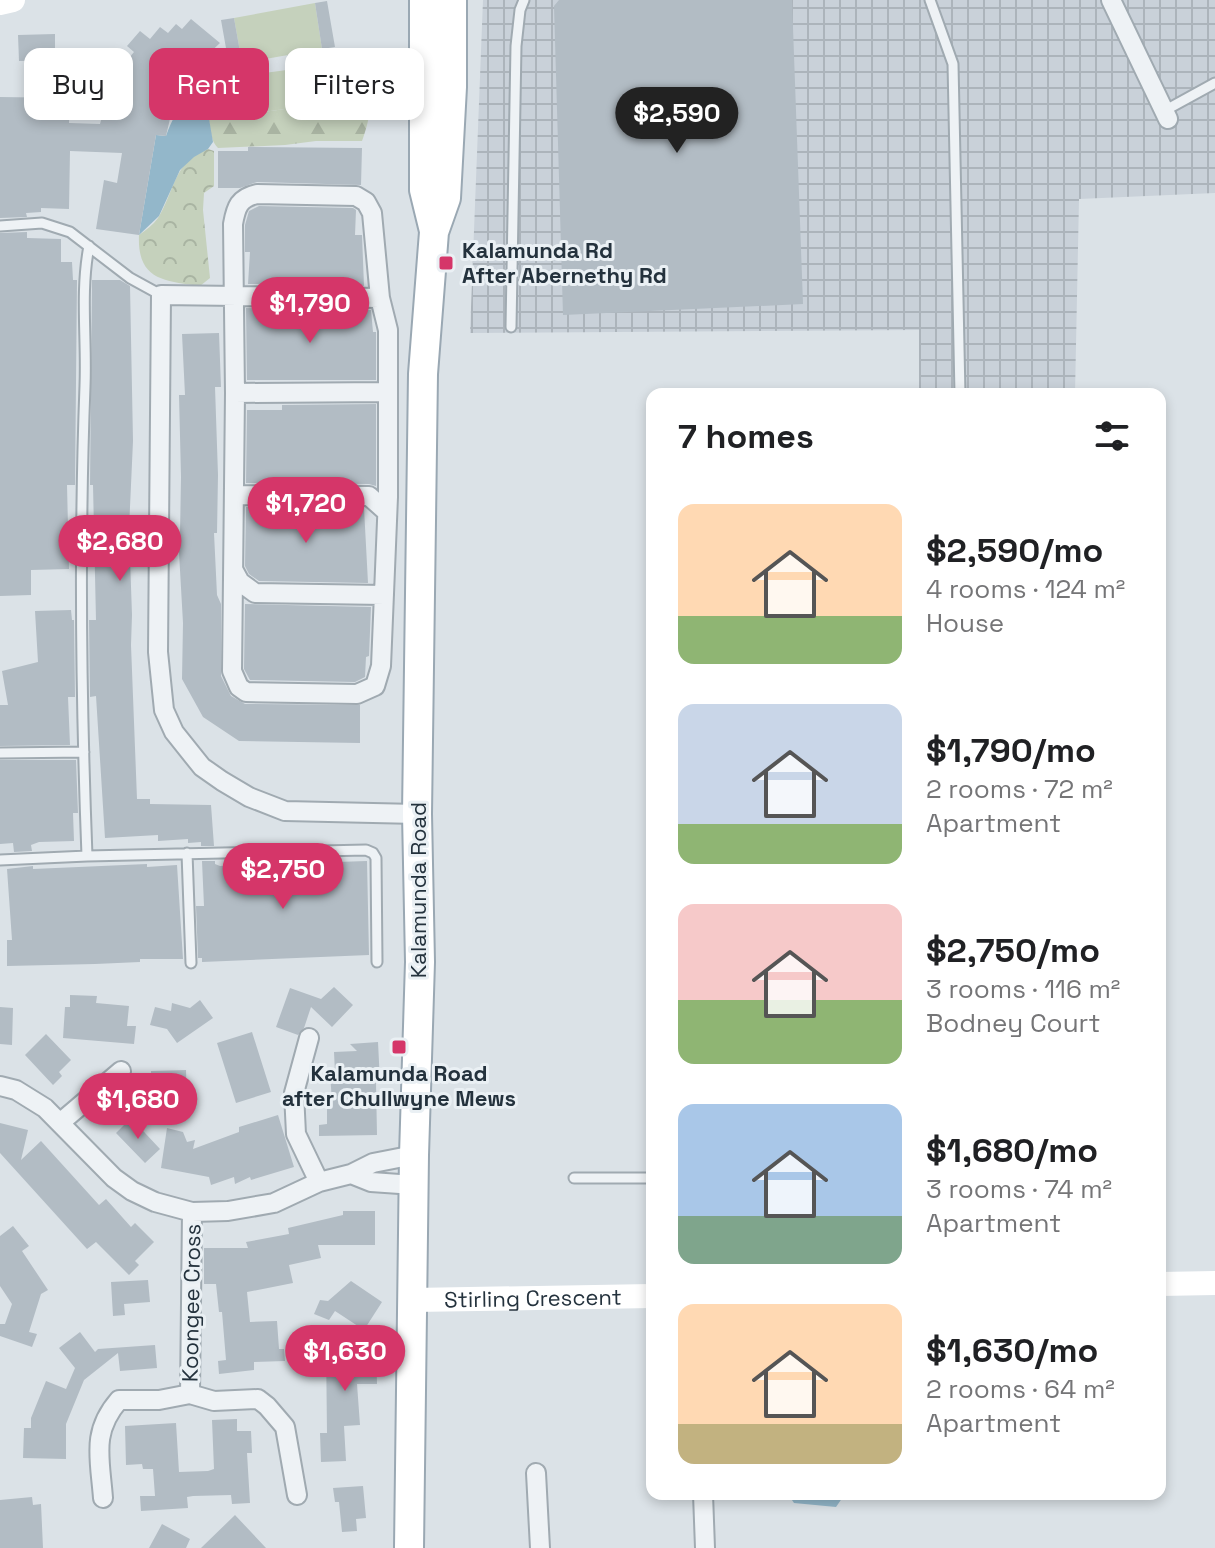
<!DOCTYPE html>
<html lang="en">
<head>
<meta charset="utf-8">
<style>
	:root { --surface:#fff; --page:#f6f6f6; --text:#202124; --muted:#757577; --accent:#d53669 }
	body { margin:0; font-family:"Space Grotesk",sans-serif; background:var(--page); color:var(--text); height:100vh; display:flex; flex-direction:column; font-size:30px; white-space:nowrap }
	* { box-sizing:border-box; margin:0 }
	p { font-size:26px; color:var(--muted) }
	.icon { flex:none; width:44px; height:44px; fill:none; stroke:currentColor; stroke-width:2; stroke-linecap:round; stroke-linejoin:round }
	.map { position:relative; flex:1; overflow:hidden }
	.panel { position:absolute; left:646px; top:388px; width:520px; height:1112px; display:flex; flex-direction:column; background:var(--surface); border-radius:16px; box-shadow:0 4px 12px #0003 }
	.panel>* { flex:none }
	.banner { position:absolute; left:24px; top:48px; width:502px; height:72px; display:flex; gap:16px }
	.price { position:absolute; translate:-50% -68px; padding:0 18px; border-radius:28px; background:var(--accent); color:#fff; font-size:26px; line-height:52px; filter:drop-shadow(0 2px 4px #0008) }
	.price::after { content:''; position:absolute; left:50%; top:48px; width:24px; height:18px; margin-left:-12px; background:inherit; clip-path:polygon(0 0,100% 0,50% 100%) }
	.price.active { background:#222; color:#fff }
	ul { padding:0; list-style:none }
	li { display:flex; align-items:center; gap:24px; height:200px; padding:0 32px }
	li span { display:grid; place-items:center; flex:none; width:224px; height:160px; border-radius:16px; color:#555 }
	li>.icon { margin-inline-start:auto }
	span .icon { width:96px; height:96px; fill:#fffc; stroke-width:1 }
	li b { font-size:34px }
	h2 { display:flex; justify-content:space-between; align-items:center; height:96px; padding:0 32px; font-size:34px }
	.tag { padding:0 28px; border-radius:16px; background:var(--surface); box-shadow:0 4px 12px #0003; font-size:28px; line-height:72px }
	.tag.active { background:var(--accent); color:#fff }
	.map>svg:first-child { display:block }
	.industrial { fill:url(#industrial-grid) }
	.grass { fill:#c5d1bc }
	.forest { fill:url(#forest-firs) }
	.park { fill:url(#park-crowns) }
	.water { fill:#93b7ca }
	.building { fill:#b2bcc4 }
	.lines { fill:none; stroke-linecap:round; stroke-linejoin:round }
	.service-casing { stroke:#a0aab1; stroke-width:13 }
	.minor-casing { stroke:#a0aab1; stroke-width:22 }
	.primary-casing { stroke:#9aa8b3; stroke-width:32 }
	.service { stroke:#eef2f5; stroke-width:9 }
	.minor { stroke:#eef2f5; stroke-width:18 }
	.secondary { stroke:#fff; stroke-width:24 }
	.primary { stroke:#fff; stroke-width:28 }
	.poi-dot { fill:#d53669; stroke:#eaf0f4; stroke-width:3 }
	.labels { text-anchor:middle; stroke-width:6; stroke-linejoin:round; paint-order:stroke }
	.poi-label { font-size:22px; font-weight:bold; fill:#24323d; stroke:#eaf0f4; text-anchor:start }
	.street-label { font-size:22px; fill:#24323d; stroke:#eaf0f4 }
</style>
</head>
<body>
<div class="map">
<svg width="1215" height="1548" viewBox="0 0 1215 1548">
	<defs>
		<pattern id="industrial-grid" width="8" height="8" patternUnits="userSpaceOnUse" patternTransform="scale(2)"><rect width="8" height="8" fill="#c9d1d9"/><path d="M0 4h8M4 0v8" fill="none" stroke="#acb4bb"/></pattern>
		<pattern id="forest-firs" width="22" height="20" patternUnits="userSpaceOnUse" patternTransform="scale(2)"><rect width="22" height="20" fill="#c5d1bc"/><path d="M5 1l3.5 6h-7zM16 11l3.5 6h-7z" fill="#a9b4a2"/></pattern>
		<pattern id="park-crowns" width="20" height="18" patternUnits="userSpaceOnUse" patternTransform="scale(2)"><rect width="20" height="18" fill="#c5d1bc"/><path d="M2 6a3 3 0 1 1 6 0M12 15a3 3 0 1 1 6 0" fill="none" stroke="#a9b4a2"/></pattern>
	</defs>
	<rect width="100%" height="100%" fill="#dbe2e7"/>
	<!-- industrial -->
	<path class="industrial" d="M483 0H1215V193L1079 199 1075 394H919V330L470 333Z"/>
	<!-- grass -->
	<path class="grass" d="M315 3 322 49 242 63 234 18Z
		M324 65 329 103 263 112 257 74Z"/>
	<!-- forest -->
	<path class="forest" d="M211 57C232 62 228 78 234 94L253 92 263 112 329 103 342 83 362 84C376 99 368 124 362 141H316L285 145 218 148C207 137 213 119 203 108L182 107 178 103 183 88 203 59Z"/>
	<!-- park -->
	<path class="park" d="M208 149 214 151V186L204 193 203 210 210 278 200 286C164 281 137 280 139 235 146 230 153 225 158 218 174 193 174 160 208 149Z"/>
	<!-- water -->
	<path class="water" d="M196 103 208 113 213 142 208 149 194 157 180 170 159 216 139 235 156 135 166 136C173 118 176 108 196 103Z
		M788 1494H845L836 1507 794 1503Z"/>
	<!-- building -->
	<path class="building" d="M559 0H792L803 304 563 315 554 6Z
		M327 1 335 47 322 49 315 3Z
		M234 18 242 63 229 65 221 20Z
		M191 19 220 43 203 59 183 88 172 110 166 136 156 135 139 235 96 229 104 180 117 183 122 153 70 151 69 209 41 208V212L26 213 27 217 0 218V97L70 98 69 123 100 124 107 99H115L56 70 61 60 19 61 18 35 55 34V49L113 77 134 52 127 46 140 31 150 39 160 27 168 33 176 24 182 29Z
		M313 51 315 65 290 69 287 55Z
		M248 147 362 148 361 185 257 182 240 188H218V151H248Z
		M259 206 353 208 356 210 355 235H362L364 286 328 283 248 284 250 252H245V225L249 211Z
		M27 232V238L61 239V262H72L73 280H77L75 485H67L69 569 31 570V595L0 596V233Z
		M92 280H120L130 286 133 441 129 529 132 615 131 645 137 799H150V804L211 805 214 846H201V842L188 843V839L158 841V835L105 838 96 696 90 697 89 620H96L93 485H90Z
		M246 308 371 310 373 332H376V380H247Z
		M219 333 221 387H215L218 475 217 533H214L217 595 221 604V676L231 696 245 704 360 705V743L239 741 203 717 182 679 183 623 178 535H180L181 477 179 395H185L182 334Z
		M376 404V486L369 484 246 483 247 410H282V405Z
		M246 507 364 508 368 583 259 581 249 574 245 566Z
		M245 604 371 607 369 656 366 657 365 677 355 682 250 680 244 669Z
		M71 610 72 620H74L75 697H68L70 745 0 746V705H8L2 671 38 662 35 611Z
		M0 760H76L78 813H73L74 841 39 842 31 845 32 851 14 852 13 843 0 844Z
		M337 860V862L367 861 369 955 202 962V958H198L196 906H204L202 861H215V864L220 866Z
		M147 864V867L177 865 183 959H140V962L95 964 7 966V940H12L7 869 33 866V869Z
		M334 987 353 1005 332 1027 311 1007 304 1028 298 1035 276 1027 290 988 321 999Z
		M70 995 97 996 96 1003 129 1006 127 1026H136L134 1044 63 1038 65 1007H70Z
		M200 1000 213 1018 177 1043 167 1029 150 1025 155 1007 171 1011 172 1003 190 1008Z
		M0 1007 13 1008 12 1045 0 1044Z
		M252 1032 271 1092 236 1103 217 1043Z
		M46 1034 71 1060 59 1072 62 1076 53 1085 25 1055Z
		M378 1042 380 1082 376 1083 377 1135 319 1136V1125L327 1124V1102H332L330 1073H335L334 1052 357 1051 350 1044Z
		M186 1070 187 1104 152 1105 151 1071Z
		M278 1115 294 1167 251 1180 250 1177 235 1184 234 1177 211 1185 209 1177 161 1168 167 1128 183 1132 187 1142 195 1140 193 1149 239 1132V1127Z
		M131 1118 160 1149 145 1163 116 1133Z
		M0 1123 28 1130 21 1160 41 1141 99 1205 106 1199 131 1227 135 1223 154 1242 135 1261 139 1265 129 1275 96 1242 87 1249 0 1153Z
		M343 1211H375V1245H318L321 1258 289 1265 293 1283 247 1292 250 1322 277 1321 279 1349H284L285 1361 254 1362V1370L219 1374 218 1361 226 1360 222 1312H219L216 1284H204V1248H248L246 1242 289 1234 288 1228 343 1215Z
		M13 1226 29 1246 22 1251 48 1290 41 1294 29 1332 37 1334 32 1347 0 1336V1324H5L12 1304 0 1286V1236Z
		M148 1280 150 1302 124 1304 125 1315 113 1316 111 1282Z
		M351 1281 382 1302 364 1330 335 1311 329 1320 314 1314 320 1300 328 1301Z
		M80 1332 95 1352 98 1349 155 1345 157 1368 120 1371 118 1353 84 1380 66 1424V1459L23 1458 24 1428H31V1418L46 1381 66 1389 75 1368 59 1348Z
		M376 1344 377 1384H357L360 1425 344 1426 346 1461 321 1462 320 1433H327L326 1345Z
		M237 1419V1431H251L252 1453H247L250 1503 232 1504 231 1495 193 1496 187 1497 188 1508 141 1511 140 1496H155L153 1469H143L142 1464 126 1465 125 1426 176 1423 179 1472 208 1471 214 1469 212 1420Z
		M363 1486 366 1518 356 1519 357 1531 342 1532 339 1502H335L333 1488Z
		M32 1497 33 1505 41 1504 43 1548H0V1500Z
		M235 1515 266 1548H201Z
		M162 1524 190 1539 186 1548H149Z"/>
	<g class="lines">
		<defs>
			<path id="service" d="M930 0 953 64 960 394
				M1164 111 1215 83
				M0 226 42 223 70 232 130 278 161 295
				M511 327 516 46 520 10 524 0
				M0 753 84 752
				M187 853 191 963
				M87 856 366 850 373 853 376 858 377 962
				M0 860 87 856C81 700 79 543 85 386 87 339 80 293 89 246
				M574 1178H652"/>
			<path id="minor" d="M1111 0 1168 119
				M257 194 356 196 366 202 372 213 380 298 388 330V497L381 666 375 686 357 694 246 692 239 687 232 671 235 393 233 224C236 207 239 198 257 194Z
				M380 298 161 295 158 652 164 710 174 732 202 767 222 781 249 797 285 811 417 814
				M235 393 388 392
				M235 495 369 496 387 512
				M234 571 240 582 255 593 384 595
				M309 1038 294 1093 296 1134 319 1182
				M0 1086 16 1090 45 1108 114 1178 132 1191 155 1202 192 1212 228 1211 274 1203 319 1182 351 1174 373 1163 414 1155
				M61 1122 121 1071
				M351 1174 371 1182 414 1185
				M190 1394 192 1212
				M536 1473 540 1548
				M703 1494 705 1548
				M103 1498C100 1458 91 1432 119 1400H159L190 1394 214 1401 258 1399 267 1406 285 1427 297 1495"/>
			<path id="primary" d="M424 0V190L434 231
				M409 1548 414 1155 420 962 417 814 423 374 434 232 446 198 452 87V0"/>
		</defs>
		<!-- service casing -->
		<use href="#service" class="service-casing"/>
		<!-- minor casing -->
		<use href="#minor" class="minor-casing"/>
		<!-- primary casing -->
		<use href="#primary" class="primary-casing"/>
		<!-- service -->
		<use href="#service" class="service"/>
		<!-- minor -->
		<use href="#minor" class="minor"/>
		<!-- secondary -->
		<g class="secondary">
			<path d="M0 3 13 0"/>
			<path d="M1160 1284 1215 1283"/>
			<path id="s1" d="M413 1300 652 1296"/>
		</g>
		<!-- primary -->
		<use href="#primary" class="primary"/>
	</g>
	<!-- markers -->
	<g class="poi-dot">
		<rect x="438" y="255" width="16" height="16" rx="4"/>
		<rect x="391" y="1039" width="16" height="16" rx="4"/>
	</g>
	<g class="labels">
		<!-- poi labels -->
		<g class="poi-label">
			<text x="462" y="258">Kalamunda Rd<tspan x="462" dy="25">After Abernethy Rd</tspan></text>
			<text x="399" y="1081" text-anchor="middle">Kalamunda Road<tspan x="399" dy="25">after Chullwyne Mews</tspan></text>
		</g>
		<!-- street labels -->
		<g class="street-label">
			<text transform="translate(418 890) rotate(-90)" y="8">Kalamunda Road</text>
			<text dy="8" stroke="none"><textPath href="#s1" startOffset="120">Stirling Crescent</textPath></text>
			<text transform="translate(191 1303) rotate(-89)" y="8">Koongee Cross</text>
		</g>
	</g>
</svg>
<b class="price active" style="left:677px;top:155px">$2,590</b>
<b class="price" style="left:310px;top:345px">$1,790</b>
<b class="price" style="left:306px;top:545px">$1,720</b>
<b class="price" style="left:120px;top:583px">$2,680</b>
<b class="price" style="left:283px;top:911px">$2,750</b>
<b class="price" style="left:138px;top:1141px">$1,680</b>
<b class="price" style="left:345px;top:1393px">$1,630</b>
<div class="banner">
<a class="tag">Buy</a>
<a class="tag active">Rent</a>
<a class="tag">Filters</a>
</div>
<section class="panel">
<h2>7 homes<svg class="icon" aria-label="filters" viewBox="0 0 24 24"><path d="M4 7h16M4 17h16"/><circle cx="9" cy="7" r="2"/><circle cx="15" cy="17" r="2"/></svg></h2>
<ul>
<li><span style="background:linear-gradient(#ffd9b3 70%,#8fb573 0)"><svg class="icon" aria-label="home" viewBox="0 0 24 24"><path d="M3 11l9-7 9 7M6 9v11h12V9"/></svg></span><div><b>$2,590/mo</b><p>4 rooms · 124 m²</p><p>House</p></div></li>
<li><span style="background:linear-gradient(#c9d6e8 75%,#8fb573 0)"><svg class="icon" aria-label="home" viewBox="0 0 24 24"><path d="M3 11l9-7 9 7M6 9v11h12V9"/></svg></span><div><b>$1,790/mo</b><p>2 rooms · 72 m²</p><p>Apartment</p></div></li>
<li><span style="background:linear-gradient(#f6c9c9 60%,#8fb573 0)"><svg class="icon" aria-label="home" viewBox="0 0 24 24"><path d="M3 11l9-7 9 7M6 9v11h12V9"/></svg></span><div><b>$2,750/mo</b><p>3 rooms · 116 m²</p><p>Bodney Court</p></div></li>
<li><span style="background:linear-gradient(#a9c7e8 70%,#7fa58c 0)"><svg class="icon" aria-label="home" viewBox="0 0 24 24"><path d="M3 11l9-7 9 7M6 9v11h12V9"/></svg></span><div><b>$1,680/mo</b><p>3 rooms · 74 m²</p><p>Apartment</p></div></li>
<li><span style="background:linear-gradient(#ffd9b3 75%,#c2b280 0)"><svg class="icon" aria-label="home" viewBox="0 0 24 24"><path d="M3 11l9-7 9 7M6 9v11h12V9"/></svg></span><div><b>$1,630/mo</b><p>2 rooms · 64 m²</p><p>Apartment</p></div></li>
</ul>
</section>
</div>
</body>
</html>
